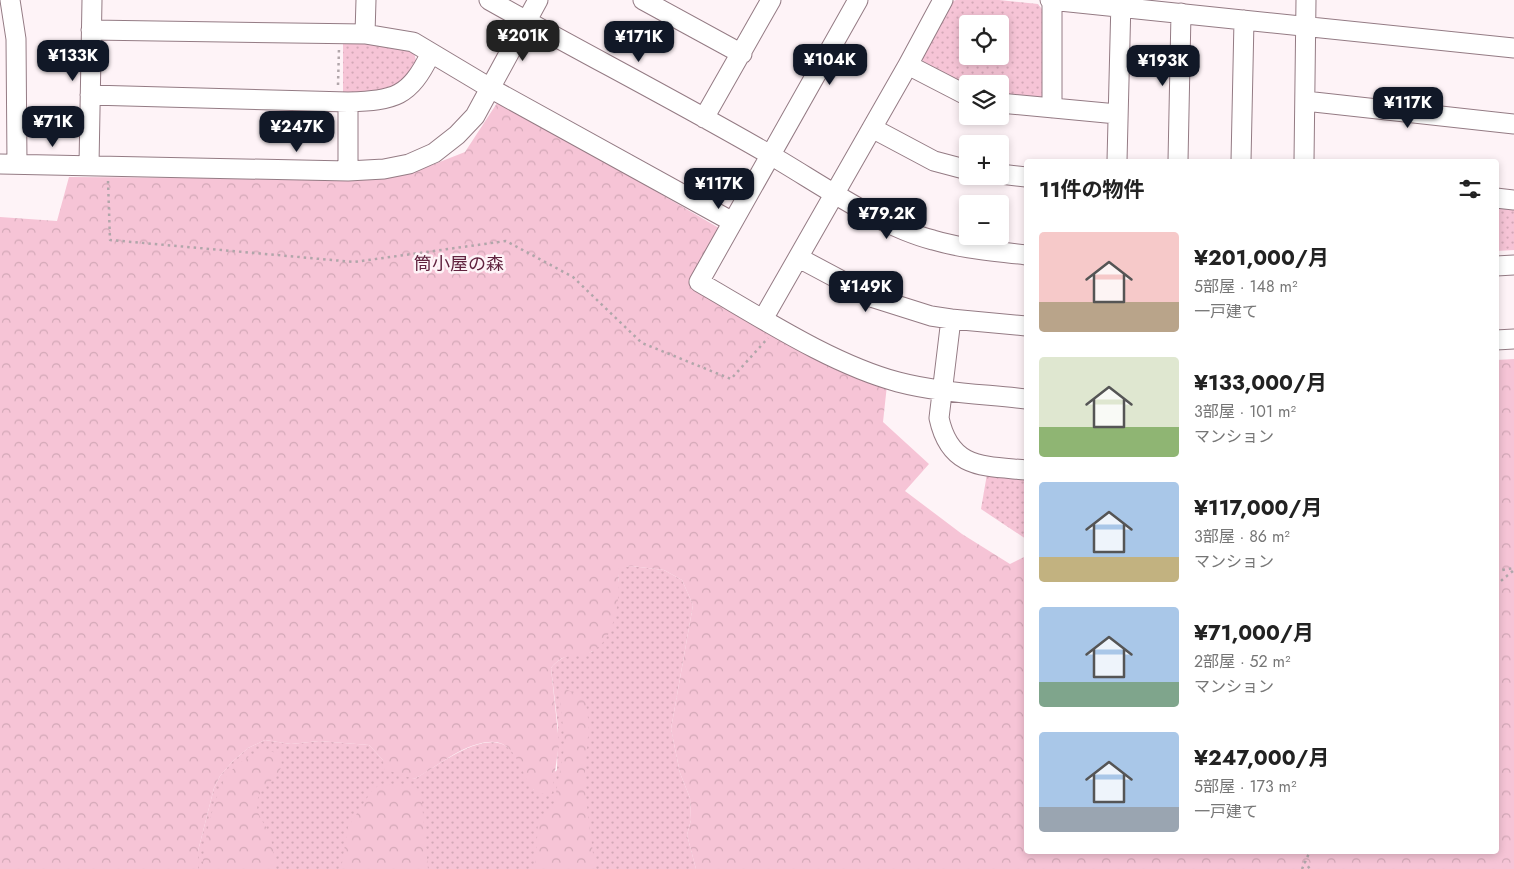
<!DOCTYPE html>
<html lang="ja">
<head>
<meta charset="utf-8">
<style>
	:root { --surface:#fff; --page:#f6f6f6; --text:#222; --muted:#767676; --accent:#111827 }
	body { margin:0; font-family:Jost,"Noto Sans JP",sans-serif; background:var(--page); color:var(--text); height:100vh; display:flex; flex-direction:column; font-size:19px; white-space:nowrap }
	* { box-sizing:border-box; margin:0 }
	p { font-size:16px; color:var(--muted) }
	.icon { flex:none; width:28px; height:28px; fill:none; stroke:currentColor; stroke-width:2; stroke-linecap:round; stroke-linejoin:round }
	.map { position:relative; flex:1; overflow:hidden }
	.sheet { position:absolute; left:1024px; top:159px; width:475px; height:695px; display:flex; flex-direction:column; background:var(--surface); border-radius:5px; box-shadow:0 2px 8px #0003 }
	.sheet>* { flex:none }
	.controls { position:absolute; left:959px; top:15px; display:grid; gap:10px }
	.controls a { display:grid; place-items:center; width:50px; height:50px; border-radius:5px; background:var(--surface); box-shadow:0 2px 8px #0003; font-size:25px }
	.price { position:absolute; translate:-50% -42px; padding:0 11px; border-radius:10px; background:var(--accent); color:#fff; font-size:16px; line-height:32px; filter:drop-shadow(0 1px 2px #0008) }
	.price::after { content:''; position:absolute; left:50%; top:30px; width:15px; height:11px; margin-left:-8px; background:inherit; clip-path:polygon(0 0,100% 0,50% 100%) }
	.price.selected { background:#222; color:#fff }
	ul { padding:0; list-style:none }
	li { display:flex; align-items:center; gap:15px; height:125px; padding:0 15px }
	li span { display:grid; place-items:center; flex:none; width:140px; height:100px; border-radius:5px; color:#555 }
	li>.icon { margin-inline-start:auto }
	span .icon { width:60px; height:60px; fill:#fffc; stroke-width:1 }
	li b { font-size:21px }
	h2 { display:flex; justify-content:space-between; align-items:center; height:60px; padding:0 15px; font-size:21px }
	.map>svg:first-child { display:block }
	.grass { fill:url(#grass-dots); fill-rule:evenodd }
	.forest { fill:url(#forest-crowns) }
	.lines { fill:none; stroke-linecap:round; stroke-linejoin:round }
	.minor-casing { stroke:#947b84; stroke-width:21 }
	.path { stroke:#b1a6aa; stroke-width:2.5; stroke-dasharray:2.5 4; stroke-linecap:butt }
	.minor { stroke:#fff; stroke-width:19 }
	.labels { text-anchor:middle; stroke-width:5; stroke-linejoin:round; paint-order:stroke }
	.park-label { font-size:18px; fill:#61233f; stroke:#fef3f7 }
</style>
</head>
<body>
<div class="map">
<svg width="1514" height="869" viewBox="0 0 1514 869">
	<defs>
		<pattern id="grass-dots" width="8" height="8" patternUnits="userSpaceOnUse" patternTransform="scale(1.25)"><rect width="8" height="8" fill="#f6c4d6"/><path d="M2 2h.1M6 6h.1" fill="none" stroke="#d3a8b7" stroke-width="1.8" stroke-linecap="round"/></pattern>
		<pattern id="forest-crowns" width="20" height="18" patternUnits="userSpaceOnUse" patternTransform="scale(1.25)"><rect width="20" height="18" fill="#f6c4d6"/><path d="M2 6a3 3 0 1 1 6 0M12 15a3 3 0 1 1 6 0" fill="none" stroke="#d3a8b7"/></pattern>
	</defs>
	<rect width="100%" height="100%" fill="#fef3f7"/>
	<!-- grass -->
	<path class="grass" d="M956 0H999L1038 4 1045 13 1043 95 1036 100 1000 95V84H968L967 88 923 63V55L951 2ZM968 24H1000V56H968Z
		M343 40 388 45 414 52 417 65 408 78 381 91 343 94Z
		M1496 206 1514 208V250L1496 251Z
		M987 474 1026 478V539L981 509Z
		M631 566 664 570 682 580 693 605 671 729 680 773 690 798 691 820 687 835 696 869H198V851L214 788 220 776 232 762 248 748 265 740 291 744 319 741 369 745 383 760 414 779C437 767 487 725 511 750 521 762 527 776 534 790L557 770 558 727 551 668C562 654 575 654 592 652L619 580 617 568Z"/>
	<!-- forest -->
	<path class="forest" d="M499 100 719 228 690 286 797 345 887 385 883 422 929 464 905 491 962 534 1010 564 1026 556V851H1496V360L1514 359V869H696L687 835 691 820 690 798 680 773 671 729 693 605 682 580 664 570 631 566 618 569C621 592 617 638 593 651 577 660 566 649 551 668L559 743 552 793C545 794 539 795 534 790 517 771 518 732 478 744 455 750 435 768 414 779L384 769 383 760 369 745 319 741 291 744 265 740 248 748 232 762 220 776 214 788 198 851V869H0V217L57 221 69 177 383 179 409 174 465 152Z
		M565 689 585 697 589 725 584 783 595 869H535L538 823 554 803 565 744 559 693Z
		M262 750 278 753C291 774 264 780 258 798 254 813 263 820 268 831 273 843 274 855 275 869H203C202 847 213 802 223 782 230 768 248 756 262 750Z
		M380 784 415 786 421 792 428 869H341L348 827 371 792Z"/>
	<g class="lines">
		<defs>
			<path id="minor" d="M10 0 16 39 17 164
				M489 0C583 53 679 102 772 156 820 184 879 226 933 240 963 249 995 251 1026 255
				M643 0 742 54
				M858 0 699 282C760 317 831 364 898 382 940 393 984 394 1026 399
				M943 0 908 65 968 96
				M1050 0 1514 48
				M1052 0V108
				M91 30 365 34 413 42 490 88 731 221
				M365 34 366 0
				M90 95 348 102C395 100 409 98 431 53
				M1305 101 1514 124
				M348 102V171
				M1000 103 1117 114
				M704 118 771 0
				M872 128 934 161 968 170
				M1117 161 1121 0
				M1178 161 1181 13
				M1241 161 1244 20
				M1304 161 1306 0
				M0 164 348 171 384 169 409 164 434 153 457 135 475 116 538 0
				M89 165 92 0
				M1000 174 1026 177
				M1496 198 1514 200
				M799 258 874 298 931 316 951 319
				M1496 266 1514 265
				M763 319 908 65
				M1026 326 951 319 939 418C950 469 983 466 1026 470
				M1496 340 1514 339"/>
		</defs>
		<!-- minor casing -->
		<use href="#minor" class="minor-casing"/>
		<!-- path -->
		<path class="path" d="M338 85 339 48
			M108 181 110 240 354 262 506 241 573 277 642 343 731 379 768 338
			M1496 571 1514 568
			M1496 585 1514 570
			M1304 861 1310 869
			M1302 869 1310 851"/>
		<!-- minor -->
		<use href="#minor" class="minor"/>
	</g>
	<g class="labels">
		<!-- park labels -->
		<g class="park-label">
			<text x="459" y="270">筒小屋の森</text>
		</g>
	</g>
</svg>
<div class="controls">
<a><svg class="icon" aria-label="locate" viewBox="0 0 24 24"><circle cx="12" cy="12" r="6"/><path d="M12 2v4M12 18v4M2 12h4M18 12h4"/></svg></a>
<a><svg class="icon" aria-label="layers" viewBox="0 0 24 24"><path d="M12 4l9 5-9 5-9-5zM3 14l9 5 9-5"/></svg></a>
<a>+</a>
<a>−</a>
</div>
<b class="price selected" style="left:523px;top:62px">¥201K</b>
<b class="price" style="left:639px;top:63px">¥171K</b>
<b class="price" style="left:73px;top:82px">¥133K</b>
<b class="price" style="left:830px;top:86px">¥104K</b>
<b class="price" style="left:1163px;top:87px">¥193K</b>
<b class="price" style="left:1408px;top:129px">¥117K</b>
<b class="price" style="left:53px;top:148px">¥71K</b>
<b class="price" style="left:297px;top:153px">¥247K</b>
<b class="price" style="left:719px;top:210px">¥117K</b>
<b class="price" style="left:887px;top:240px">¥79.2K</b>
<b class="price" style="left:866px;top:313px">¥149K</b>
<section class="sheet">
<h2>11件の物件<svg class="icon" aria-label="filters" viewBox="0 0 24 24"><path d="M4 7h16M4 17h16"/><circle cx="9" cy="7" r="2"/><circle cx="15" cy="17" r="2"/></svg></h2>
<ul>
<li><span style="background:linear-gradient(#f6c9c9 70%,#b9a48a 0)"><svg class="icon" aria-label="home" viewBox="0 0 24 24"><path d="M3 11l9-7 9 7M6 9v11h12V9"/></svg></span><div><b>¥201,000/月</b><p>5部屋 · 148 m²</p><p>一戸建て</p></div></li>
<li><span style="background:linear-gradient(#dfe7d0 70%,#8fb573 0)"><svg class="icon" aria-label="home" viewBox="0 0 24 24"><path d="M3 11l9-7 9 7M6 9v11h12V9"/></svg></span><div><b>¥133,000/月</b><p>3部屋 · 101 m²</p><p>マンション</p></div></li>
<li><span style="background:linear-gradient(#a9c7e8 75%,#c2b280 0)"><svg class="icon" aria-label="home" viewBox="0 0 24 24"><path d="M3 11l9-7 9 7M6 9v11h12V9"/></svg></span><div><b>¥117,000/月</b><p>3部屋 · 86 m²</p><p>マンション</p></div></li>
<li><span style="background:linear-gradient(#a9c7e8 75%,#7fa58c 0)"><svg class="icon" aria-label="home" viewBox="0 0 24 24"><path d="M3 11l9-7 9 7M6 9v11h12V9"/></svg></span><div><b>¥71,000/月</b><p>2部屋 · 52 m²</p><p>マンション</p></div></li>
<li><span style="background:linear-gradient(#a9c7e8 75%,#9aa5b1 0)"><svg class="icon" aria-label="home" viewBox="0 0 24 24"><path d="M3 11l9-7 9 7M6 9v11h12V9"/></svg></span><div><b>¥247,000/月</b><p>5部屋 · 173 m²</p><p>一戸建て</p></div></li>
</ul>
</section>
</div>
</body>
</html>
